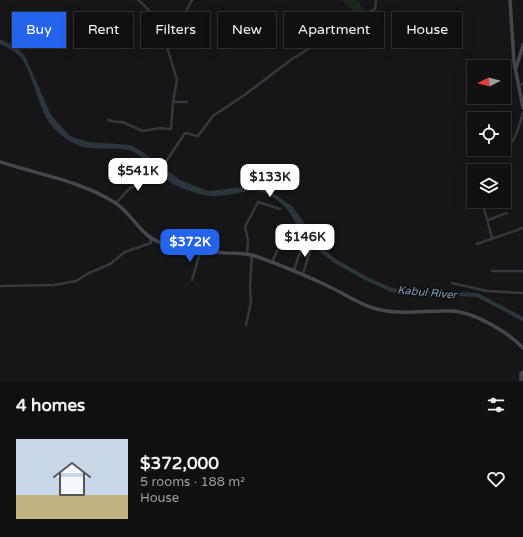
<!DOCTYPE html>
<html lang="en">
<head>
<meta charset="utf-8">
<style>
	:root { --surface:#101012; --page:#19191b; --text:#f1f3f6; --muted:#9c9d9f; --line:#303032; --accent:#2563eb }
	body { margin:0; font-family:"Varela Round",sans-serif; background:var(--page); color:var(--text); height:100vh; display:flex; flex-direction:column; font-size:15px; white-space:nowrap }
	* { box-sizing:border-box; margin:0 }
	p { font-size:13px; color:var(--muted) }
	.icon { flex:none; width:22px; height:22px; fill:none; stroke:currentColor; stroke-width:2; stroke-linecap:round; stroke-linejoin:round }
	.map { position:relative; height:381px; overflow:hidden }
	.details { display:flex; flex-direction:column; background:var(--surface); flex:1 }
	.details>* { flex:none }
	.top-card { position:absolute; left:12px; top:12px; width:499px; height:36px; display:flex; gap:8px }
	.needle { width:26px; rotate:264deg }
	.tools { position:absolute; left:467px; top:60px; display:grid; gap:8px }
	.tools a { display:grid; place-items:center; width:44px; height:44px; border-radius:0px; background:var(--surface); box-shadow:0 4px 16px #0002,0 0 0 1px var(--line); font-size:20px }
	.price { position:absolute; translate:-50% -34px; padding:0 9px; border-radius:8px; background:#fff; color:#222; font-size:13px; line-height:26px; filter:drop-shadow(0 1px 2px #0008) }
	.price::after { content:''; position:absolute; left:50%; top:24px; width:12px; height:9px; margin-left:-6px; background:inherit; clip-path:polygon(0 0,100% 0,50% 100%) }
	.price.current { background:var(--accent); color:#fff }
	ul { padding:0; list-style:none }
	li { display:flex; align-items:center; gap:12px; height:100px; padding:0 16px }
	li+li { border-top:1px solid var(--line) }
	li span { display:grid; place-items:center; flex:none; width:112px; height:80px; border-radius:0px; color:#555 }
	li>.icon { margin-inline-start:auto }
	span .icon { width:48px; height:48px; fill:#fffc; stroke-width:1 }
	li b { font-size:17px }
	h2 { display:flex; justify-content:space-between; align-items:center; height:48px; padding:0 16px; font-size:17px }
	.pill { padding:0 14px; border-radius:0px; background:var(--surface); box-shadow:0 4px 16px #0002,0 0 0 1px var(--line); font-size:14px; line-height:36px }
	.pill.current { background:var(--accent); color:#fff }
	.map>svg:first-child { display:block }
	.green { fill:#1e261f }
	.water { fill:#2c353c }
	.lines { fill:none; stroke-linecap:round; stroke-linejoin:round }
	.river { stroke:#2c353c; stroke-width:4 }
	.street { stroke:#37383d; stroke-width:2.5 }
	.secondary { stroke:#45474d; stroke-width:3.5 }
	.labels { text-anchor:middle; stroke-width:4; stroke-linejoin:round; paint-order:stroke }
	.water-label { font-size:11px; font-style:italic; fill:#7f9bb3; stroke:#111113 }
</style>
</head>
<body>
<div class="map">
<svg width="523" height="381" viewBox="0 0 523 381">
	<rect width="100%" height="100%" fill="#161618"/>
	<!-- green -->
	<path class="green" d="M342 0H358L367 17 365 26H358L351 8Z"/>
	<!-- water -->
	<path class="water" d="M0 39 17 47 25 56 51 115 70 136 88 142 131 145 144 153 180 180 208 191 251 186 267 189 293 207 314 237 311 240H306C297 229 294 215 283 205 256 180 244 196 215 196 203 196 188 191 177 186 159 178 144 154 129 150 112 146 91 152 75 144 37 125 41 94 24 62 19 53 9 48 0 44Z"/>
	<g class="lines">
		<!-- river -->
		<path class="river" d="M308 236 321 250 335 261 367 279 392 290 407 292 477 295 523 319"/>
		<!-- street -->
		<path class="street" d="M138 0C153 11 161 29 167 47
			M519 86 523 83
			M173 102H187
			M108 120 116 122H122L143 131 160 128 171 129 173 102 177 80 167 47 192 0
			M504 149C516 143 519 125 523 113
			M487 152 503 149
			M482 201 492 238
			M116 203 130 188 157 175 185 133 198 136 213 116 246 94 292 59 342 29 367 28 370 19 369 12 375 9 376 0
			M488 220 507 213
			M477 244 523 228
			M247 254 248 240 245 227 258 202 280 209
			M272 262 289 225
			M294 270 303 243
			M492 271H523
			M303 274 311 248 317 242
			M192 280 201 250
			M452 283 487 291 523 293
			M0 286 54 285 76 281 87 274 110 264 125 252 151 243 150 237
			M246 325 251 302 250 286 252 255"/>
		<!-- secondary -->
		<path class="secondary" d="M510 0 514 62 523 108
			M516 68 523 45
			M0 162C38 174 80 181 114 202 131 212 140 235 159 242 179 249 203 251 225 253 234 253 246 253 255 256 281 265 305 275 330 287 345 294 357 303 373 308 399 316 425 310 452 311 474 312 508 332 523 348
			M521 381V374L523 372"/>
	</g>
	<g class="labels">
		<!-- water labels -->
		<g class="water-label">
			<text transform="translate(427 292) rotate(5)" y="4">Kabul River</text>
		</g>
	</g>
</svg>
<div class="tools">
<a><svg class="needle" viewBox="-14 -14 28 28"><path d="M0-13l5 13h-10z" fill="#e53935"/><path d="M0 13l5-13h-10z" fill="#9c9d9f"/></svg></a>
<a><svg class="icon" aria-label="locate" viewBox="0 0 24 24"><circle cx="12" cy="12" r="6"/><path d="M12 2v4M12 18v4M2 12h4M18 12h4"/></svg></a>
<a><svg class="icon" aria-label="layers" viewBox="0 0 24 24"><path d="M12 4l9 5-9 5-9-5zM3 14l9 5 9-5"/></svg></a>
</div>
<b class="price" style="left:138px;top:192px">$541K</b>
<b class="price" style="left:270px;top:198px">$133K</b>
<b class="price" style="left:305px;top:258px">$146K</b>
<b class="price current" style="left:190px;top:263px">$372K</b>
<div class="top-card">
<a class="pill current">Buy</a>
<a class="pill">Rent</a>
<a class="pill">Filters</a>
<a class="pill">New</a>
<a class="pill">Apartment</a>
<a class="pill">House</a>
</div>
</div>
<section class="details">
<h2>4 homes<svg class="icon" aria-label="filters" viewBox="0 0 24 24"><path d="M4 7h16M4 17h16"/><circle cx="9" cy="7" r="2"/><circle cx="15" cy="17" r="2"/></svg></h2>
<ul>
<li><span style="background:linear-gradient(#c9d6e8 70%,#c2b280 0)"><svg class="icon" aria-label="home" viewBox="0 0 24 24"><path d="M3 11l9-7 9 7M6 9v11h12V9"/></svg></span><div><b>$372,000</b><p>5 rooms · 188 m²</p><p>House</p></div><svg class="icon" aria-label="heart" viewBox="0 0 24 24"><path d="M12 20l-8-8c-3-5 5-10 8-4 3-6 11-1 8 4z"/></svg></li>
</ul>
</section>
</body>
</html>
